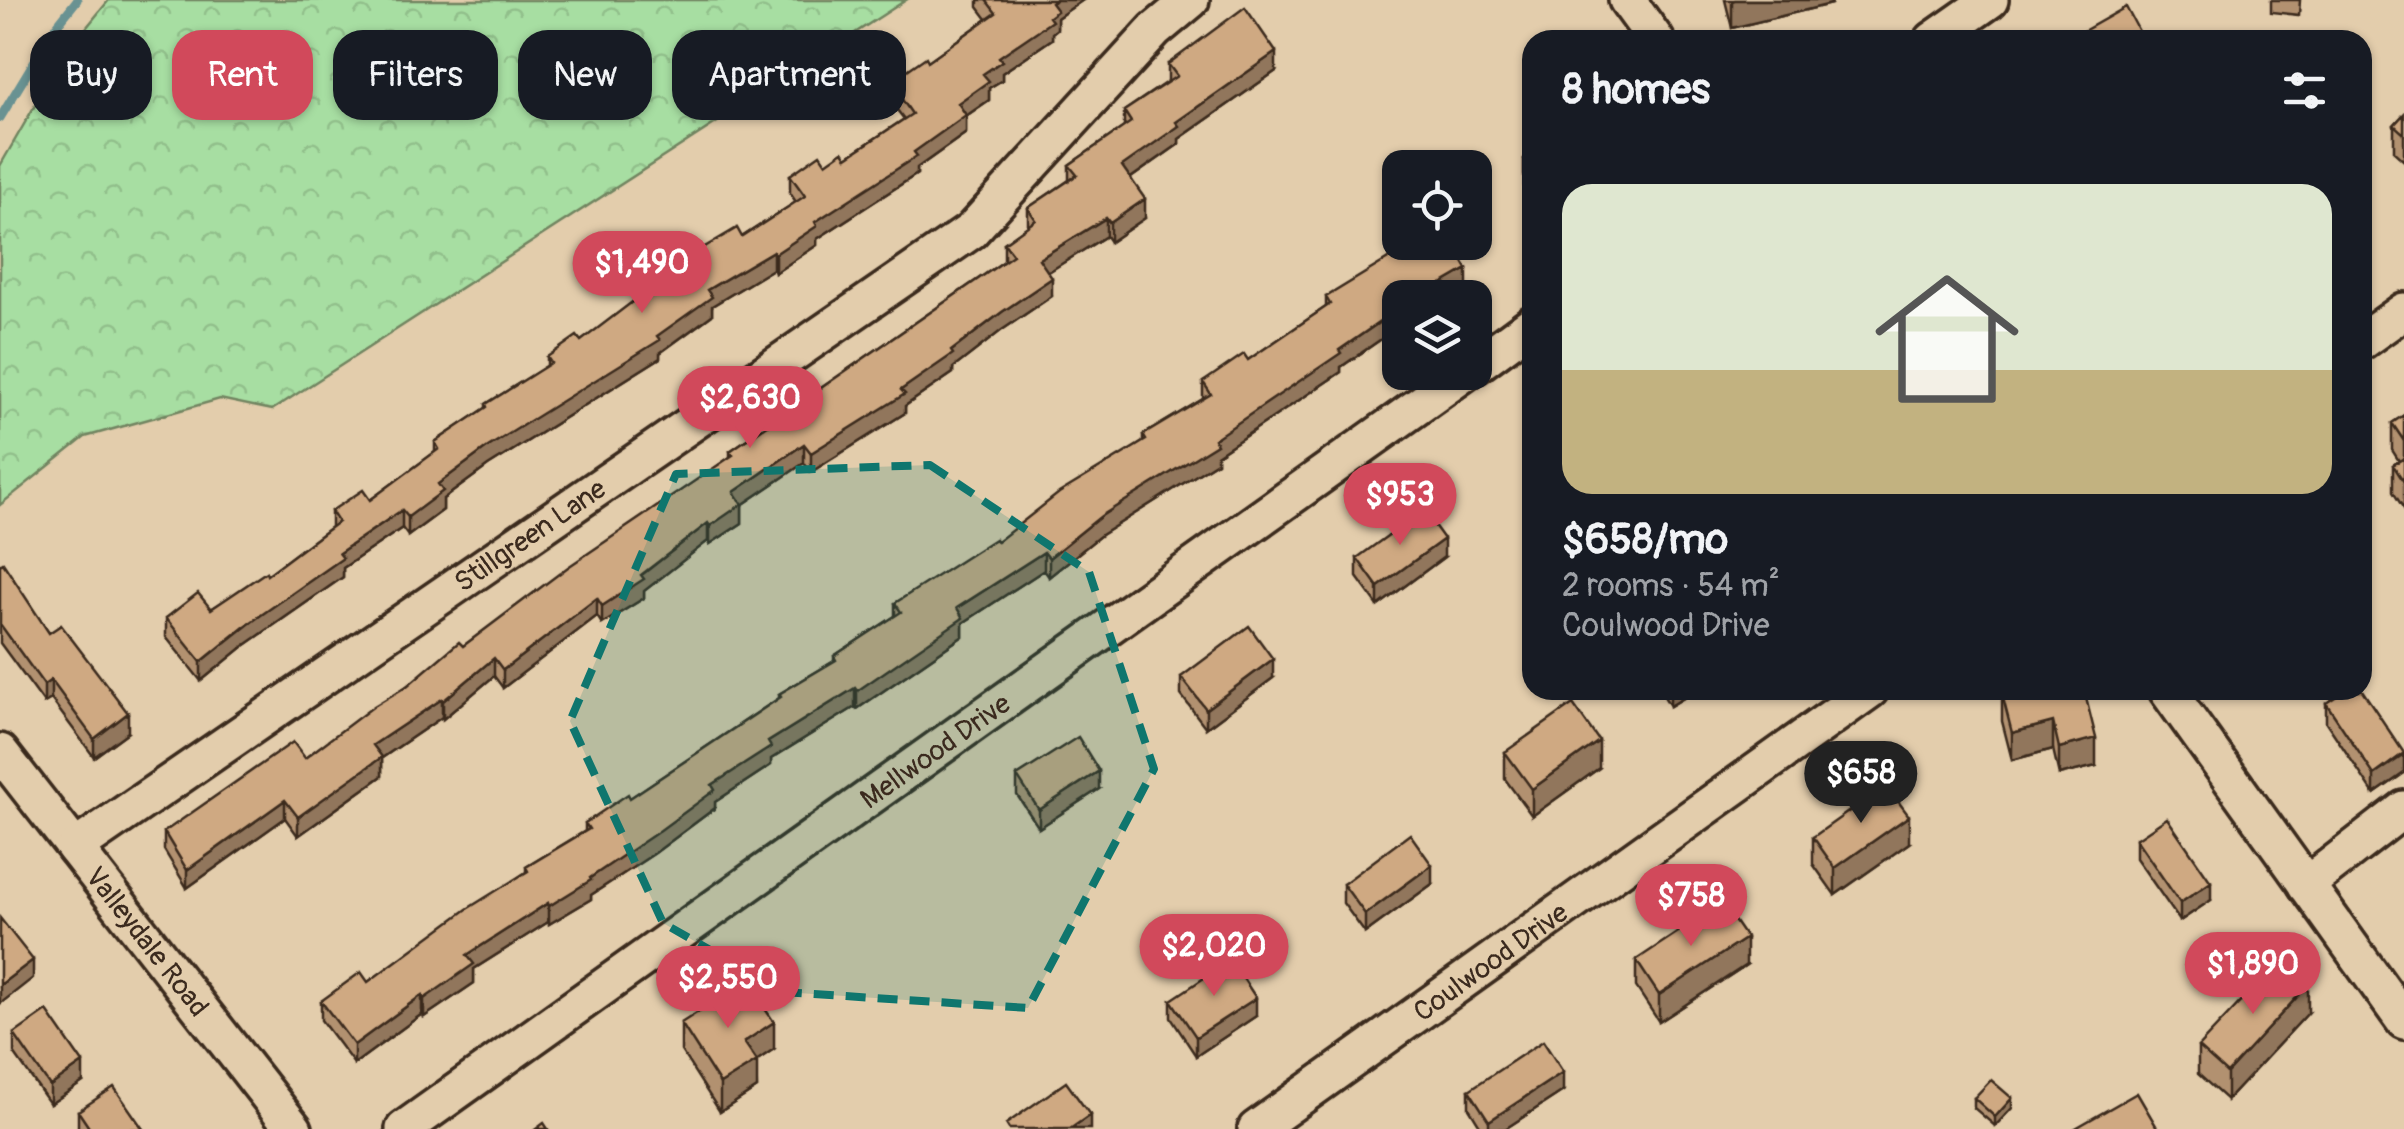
<!DOCTYPE html>
<html lang="en">
<head>
<meta charset="utf-8">
<style>
	:root { --surface:#171b24; --page:#20242c; --text:#f1f3f6; --muted:#9ea1a6; --line:#363941; --accent:#d1495b }
	body { margin:0; font-family:Pangolin,sans-serif; background:var(--page); color:var(--text); height:100vh; display:flex; flex-direction:column; font-size:38px; white-space:nowrap }
	* { box-sizing:border-box; margin:0 }
	p { font-size:32px; color:var(--muted) }
	.icon { flex:none; width:55px; height:55px; fill:none; stroke:currentColor; stroke-width:2; stroke-linecap:round; stroke-linejoin:round }
	.map { position:relative; flex:1; overflow:hidden }
	.sheet { position:absolute; left:1522px; top:30px; width:850px; height:670px; display:flex; flex-direction:column; background:var(--surface); border-radius:30px; box-shadow:0 2px 8px #0004 }
	.sheet>* { flex:none }
	.banner { position:absolute; left:30px; top:30px; width:950px; height:90px; display:flex; gap:20px }
	.controls { position:absolute; left:1382px; top:150px; display:grid; gap:20px }
	.controls a { display:grid; place-items:center; width:110px; height:110px; border-radius:20px; background:var(--surface); box-shadow:0 2px 8px #0004; font-size:50px }
	.price { position:absolute; translate:-50% -85px; padding:0 22px; border-radius:35px; background:var(--accent); color:#fff; font-size:32px; line-height:65px; filter:drop-shadow(0 2px 5px #0008) }
	.price::after { content:''; position:absolute; left:50%; top:60px; width:30px; height:22px; margin-left:-15px; background:inherit; clip-path:polygon(0 0,100% 0,50% 100%) }
	.price.selected { background:#222; color:#fff }
	ul { padding:0; list-style:none }
	li { display:grid; align-content:center; gap:20px; height:530px; padding:0 40px }
	li+li { border-top:2px solid var(--line) }
	li span { display:grid; place-items:center; height:310px; border-radius:30px; color:#555 }
	li>.icon { margin-inline-start:auto }
	span .icon { width:180px; height:180px; fill:#fffc; stroke-width:1 }
	li b { font-size:42px }
	h2 { display:flex; justify-content:space-between; align-items:center; height:120px; padding:0 40px; font-size:42px }
	.tag { padding:0 35px; border-radius:30px; background:var(--surface); box-shadow:0 2px 8px #0004; font-size:35px; line-height:90px }
	.tag.selected { background:var(--accent); color:#fff }
	.map>svg:first-child { display:block }
	.forest { fill:url(#forest-crowns); stroke:#718460; stroke-width:2.5 }
	.lines { fill:none; stroke-linecap:round; stroke-linejoin:round }
	.stream { stroke:#699292; stroke-width:9 }
	.minor-casing { stroke:#3b2a1e; stroke-width:42 }
	.minor { stroke:#e3cdac; stroke-width:35 }
	.wall { fill:#b29170; stroke:#3b2a1e; stroke-width:2.5 }
	.shaded-wall { fill:#91765b; stroke:#3b2a1e; stroke-width:2.5 }
	.building { fill:#cfa982; stroke:#3b2a1e; stroke-width:2.5 }
	.marked { fill:#0f766e; fill-opacity:0.2; stroke:#0f766e; stroke-width:8; stroke-dasharray:20 12; stroke-linejoin:round }
	.labels { text-anchor:middle; stroke-width:9; stroke-linejoin:round; paint-order:stroke }
	.street-label { font-size:28px; fill:#3b2a1e; stroke:#e3cdac }
</style>
</head>
<body>
<div class="map">
<svg width="2404" height="1129" viewBox="0 0 2404 1129">
	<defs>
		<pattern id="forest-crowns" width="20" height="18" patternUnits="userSpaceOnUse" patternTransform="scale(2.5)"><rect width="20" height="18" fill="#a7dea2"/><path d="M2 6a3 3 0 1 1 6 0M12 15a3 3 0 1 1 6 0" fill="none" stroke="#91bf8b"/></pattern>
	</defs>
	<rect width="100%" height="100%" fill="#e3cdac"/>
	<filter id="ink" filterUnits="userSpaceOnUse"><feTurbulence type="fractalNoise" baseFrequency=".01" numOctaves="2"/><feDisplacementMap in="SourceGraphic" scale="20" xChannelSelector="R" yChannelSelector="G"/><feConvolveMatrix kernelMatrix="1 2 1 2 8 2 1 2 1" color-interpolation-filters="sRGB"/></filter>
	<g filter="url(#ink)">
		<!-- forest -->
		<path class="forest" d="M109 0H906L272 410 220 399 85 437 0 505V166L64 55Z"/>
		<g class="lines">
			<!-- stream -->
			<path class="stream" d="M0 118 54 29 77 0"/>
			<defs>
				<g id="minor">
					<path d="M1627 0 1656 40"/>
					<path d="M1933 40 1990 0"/>
					<path d="M2362 341 2404 311"/>
					<path d="M1475 366 1532 324"/>
					<path d="M2167 690 2404 1021"/>
					<path id="s1" d="M0 752 294 1129"/>
					<path id="s2" d="M75 848 971 231 1155 30 1191 0"/>
					<path d="M2306 885 2404 809"/>
					<path id="s3" d="M404 1129 1466 372"/>
					<path id="s4" d="M1256 1129 1870 690"/>
				</g>
			</defs>
			<!-- minor casing -->
			<use href="#minor" class="minor-casing"/>
			<!-- minor -->
			<use href="#minor" class="minor"/>
		</g>
		<!-- wall -->
		<path class="wall" d="M978 0H1083L1057 18V29L1052 33V39L1002 73V80L989 88V100L966 116V133L917 168V174L817 239V245L775 273 773 269 712 306V315L660 353V358L488 466 443 499V510L408 536 402 528 343 568V577L244 646 201 681 166 637V618L211 609 267 575 331 527V511L370 500 435 452V442L486 408V404L547 366V357L581 341 796 202 790 193V175L847 157 904 119 890 101V82L928 61 987 19 978 7Z
			M1725 0H1831V4L1732 28Z
			M2271 0H2300L2299 15 2271 12Z
			M1168 64 1276 71 1179 139V144L1131 178 1145 218 1110 242 1106 236 1048 272 1052 296 1002 330 953 368V373L905 406V413L811 472 804 463 742 505V523L710 544 708 541 644 591V598L602 624 597 616 503 688 494 676 443 719 442 717 382 758V776L298 836 285 818 187 888 164 850V832L305 758 730 457V451L1004 261V243L1028 226V208L1069 180V165L1124 127V111L1168 81Z
			M2404 114V161L2394 152V125Z
			M1532 150V195L1524 186V159Z
			M1467 287 1449 298H1400V326L1341 367V372L1217 455V462L1101 535 1049 577 1044 570 963 623V636L857 709 855 707 771 759V765L715 802V808L655 853 591 895V899L549 924 548 922 474 969V983L424 1017 422 1014 354 1064 321 1020V1001L368 982 526 872V867L585 831V823L630 798 779 698V694L834 661V656L895 616V603L997 542 1143 442V435L1203 399V382L1248 360 1326 307V297Z
			M1532 404V435L1531 433V405Z
			M2404 415V509L2393 492V465L2399 461 2392 450V423Z
			M1444 557 1378 606 1357 577V558Z
			M0 565 49 633 128 732 94 757 51 699 44 703 0 643Z
			M1181 677 1273 678 1206 728 1181 695Z
			M1660 690H1697L1670 706Z
			M2017 690 2096 766 2059 775 2053 749 2012 760 2002 721V694Z
			M2326 703 2404 753V773L2374 794 2326 722Z
			M1505 752 1599 768 1532 816 1505 779Z
			M1017 776 1099 789 1039 828 1017 795Z
			M1813 837 1909 843 1835 895 1813 864Z
			M2136 839 2211 900 2180 921 2136 858Z
			M1343 884H1432L1365 933 1343 903Z
			M1636 960 1746 965 1659 1022 1636 987Z
			M1171 1000 1256 1016 1196 1056 1171 1018Z
			M2308 1013 2227 1100 2198 1074V1047Z
			M681 1023 774 1049 756 1061 757 1088 720 1112 681 1051Z
			M14 1034 83 1082 50 1104 14 1053Z
			M1469 1090 1563 1091 1505 1129H1482L1469 1108Z
			M1974 1098 2012 1108 1995 1126 1974 1108Z
			M78 1111 143 1129H78Z"/>
		<!-- shaded-wall -->
		<path class="shaded-wall" d="M1055 0H1083L1057 18V29L1052 33V39L1002 73V80L989 88V100L966 116V133L917 168V174L817 239V245L775 273V254L815 222 914 152 983 74Z
			M1735 0H1831V4L1732 28V1Z
			M1276 52V71L1179 139V144L1122 184V166L1176 122Z
			M1145 199V218L1110 242V223Z
			M1106 218V236L1039 278V259Z
			M773 251V269L712 306V315L660 353V358L488 466 443 499V510L408 536V517L438 484 488 447 657 336 707 290Z
			M1467 269V287L1449 298H1417Z
			M1052 278V296L1002 330 953 368V373L905 406V413L811 472V453L901 390 1002 312Z
			M1400 308V326L1341 367V372L1217 455V462L1101 535 1049 577V558L1101 516Z
			M804 444V463L742 505V523L710 544V526L734 492Z
			M402 510V528L343 568V577L244 646 201 681V662L339 553Z
			M708 523V541L644 591V598L602 624V606Z
			M1444 539V557L1378 606V587Z
			M1044 552V570L963 623V636L857 709V691L957 608Z
			M597 598V616L503 688V670Z
			M494 658V676L443 719V701Z
			M1273 659V678L1206 728V709Z
			M51 680V699L44 703V685Z
			M855 688V707L771 759V765L715 802V808L655 853 591 895V899L549 924V906L590 878 768 742Z
			M1670 690H1697L1670 706Z
			M442 699V717L382 758V776L298 836V817L373 745Z
			M128 713V732L94 757V739Z
			M2053 722V749L2012 760V733Z
			M2096 738V766L2059 775V748Z
			M1599 741V768L1532 816V789Z
			M2404 755V773L2374 794V775Z
			M1099 771V789L1039 828V810Z
			M285 800V818L187 888V870Z
			M1909 816V843L1835 895V868Z
			M1432 865V884L1365 933V914Z
			M2211 882V900L2180 921V903Z
			M548 903V922L474 969V983L424 1017V999L467 955Z
			M1746 938V965L1659 1022V995Z
			M33 960V978L0 1004V985Z
			M2308 985V1013L2227 1100V1073Z
			M422 995V1014L354 1064V1045Z
			M1256 998V1016L1196 1056V1037Z
			M774 1022V1049L744 1069V1042Z
			M757 1061V1088L720 1112V1084Z
			M83 1063V1082L50 1104V1086Z
			M1563 1072V1091L1505 1129H1489V1121Z
			M2012 1098V1108L1995 1126V1117Z
			M1090 1115V1129H1070Z"/>
		<!-- building -->
		<path class="building" d="M986 0H1055L1051 3 1057 11 1049 17 1052 21 999 57 1002 61 983 74 989 81 958 103 966 115 914 152 917 156 815 222 817 226 775 254 773 251 707 290 712 297 657 336 660 340 488 447 438 484 443 491 408 517 402 510 339 553 343 558 244 627 201 662 166 618 198 593 211 609 266 572 267 575 338 522 331 511 363 490 370 500 439 449 435 442 487 407 486 404 551 363 547 357 577 336 581 341 703 248 737 228 742 237 805 196 790 175 820 154 826 163 843 151 847 157 912 114 890 82 926 57 928 61 996 13Z
			M1245 7 1276 52 1176 122 1179 126 1122 166 1145 199 1110 223 1106 218 1039 259 1052 278 1002 312 951 351 953 354 901 390 905 394 811 453 804 444 734 492 742 504 710 526 708 523 641 575 644 579 602 606 597 598 503 670 494 658 443 701 442 699 373 745 382 757 298 817 285 800 187 870 164 832 293 742 305 758 374 706 407 686 459 642 463 646 568 567 733 455 730 451 1013 255 1004 243 1036 220 1028 208 1077 175 1069 165 1131 122 1124 111 1177 76 1168 64Z
			M2126 7 2142 37 2137 40H2086L2082 32Z
			M2404 114V134L2394 125Z
			M1532 150V168L1524 159Z
			M1416 242H1452L1467 269 1417 298H1400V308L1339 350 1341 353 1214 439 1217 444 1101 516 1049 558 1044 552 957 608 963 618 857 691 855 688 768 742 771 747 712 785 715 790 655 834 590 878 591 880 549 906 548 903 467 955 474 964 424 999 422 995 354 1045 321 1001 361 972 368 982 467 909 528 871 526 867 589 829 585 823 628 794 630 798 781 697 779 694 836 660 834 656 901 612 895 603 995 539 997 542 1059 493 1146 440 1143 435 1211 394 1203 382 1244 354 1248 360 1330 304 1326 297Z
			M2404 415V441L2392 423Z
			M2404 458V482L2393 465Z
			M1423 510 1444 539 1378 587 1357 558Z
			M3 563 49 633 61 625 128 713 94 739 51 680 44 685 0 624V565Z
			M1249 626 1273 659 1206 709 1181 677Z
			M2017 690H2084L2096 738 2059 748 2053 722 2012 733 2002 694Z
			M2346 690H2362L2404 753 2374 775 2326 703Z
			M1573 704 1599 741 1532 789 1505 752Z
			M1078 737 1099 771 1039 810 1017 776Z
			M1886 785 1909 816 1835 868 1813 837Z
			M2167 818 2211 882 2180 903 2136 839Z
			M1410 834 1432 865 1365 914 1343 884Z
			M1722 903 1746 938 1659 995 1636 960Z
			M0 918 33 960 0 985Z
			M1231 960 1256 998 1196 1037 1171 1000Z
			M2280 960 2308 985 2227 1073 2198 1047Z
			M746 981 774 1022 744 1042 757 1061 720 1084 681 1023Z
			M47 1011 83 1063 50 1086 14 1034Z
			M1543 1041 1563 1072 1489 1121 1469 1090Z
			M1991 1080 2012 1098 1995 1117 1974 1098Z
			M1066 1082 1090 1115 1070 1129H1009L1006 1124Z
			M114 1087 143 1129H90L78 1111Z
			M2137 1093 2158 1129H2074Z
			M544 1123 548 1129H536Z"/>
	</g>
	<!-- marked area -->
	<path class="marked" d="M930 465 1089 572 1154 769 1028 1008 783 992 663 923 570 721 676 474Z"/>
	<g class="labels">
		<!-- street labels -->
		<g class="street-label">
			<text dy="10" stroke="none"><textPath href="#s2" startOffset="552">Stillgreen Lane</textPath></text>
			<text dy="10" stroke="none"><textPath href="#s3" startOffset="652">Mellwood Drive</textPath></text>
			<text dy="10" stroke="none"><textPath href="#s1" startOffset="240">Valleydale Road</textPath></text>
			<text dy="10" stroke="none"><textPath href="#s4" startOffset="288">Coulwood Drive</textPath></text>
		</g>
	</g>
</svg>
<div class="controls">
<a><svg class="icon" aria-label="locate" viewBox="0 0 24 24"><circle cx="12" cy="12" r="6"/><path d="M12 2v4M12 18v4M2 12h4M18 12h4"/></svg></a>
<a><svg class="icon" aria-label="layers" viewBox="0 0 24 24"><path d="M12 4l9 5-9 5-9-5zM3 14l9 5 9-5"/></svg></a>
</div>
<b class="price" style="left:642px;top:316px">$1,490</b>
<b class="price" style="left:750px;top:451px">$2,630</b>
<b class="price" style="left:1400px;top:548px">$953</b>
<b class="price selected" style="left:1861px;top:826px">$658</b>
<b class="price" style="left:1691px;top:949px">$758</b>
<b class="price" style="left:1214px;top:999px">$2,020</b>
<b class="price" style="left:2253px;top:1017px">$1,890</b>
<b class="price" style="left:728px;top:1031px">$2,550</b>
<div class="banner">
<a class="tag">Buy</a>
<a class="tag selected">Rent</a>
<a class="tag">Filters</a>
<a class="tag">New</a>
<a class="tag">Apartment</a>
</div>
<section class="sheet">
<h2>8 homes<svg class="icon" aria-label="filters" viewBox="0 0 24 24"><path d="M4 7h16M4 17h16"/><circle cx="9" cy="7" r="2"/><circle cx="15" cy="17" r="2"/></svg></h2>
<ul>
<li><span style="background:linear-gradient(#dfe7d0 60%,#c2b280 0)"><svg class="icon" aria-label="home" viewBox="0 0 24 24"><path d="M3 11l9-7 9 7M6 9v11h12V9"/></svg></span><div><b>$658/mo</b><p>2 rooms · 54 m²</p><p>Coulwood Drive</p></div></li>
</ul>
</section>
</div>
</body>
</html>
